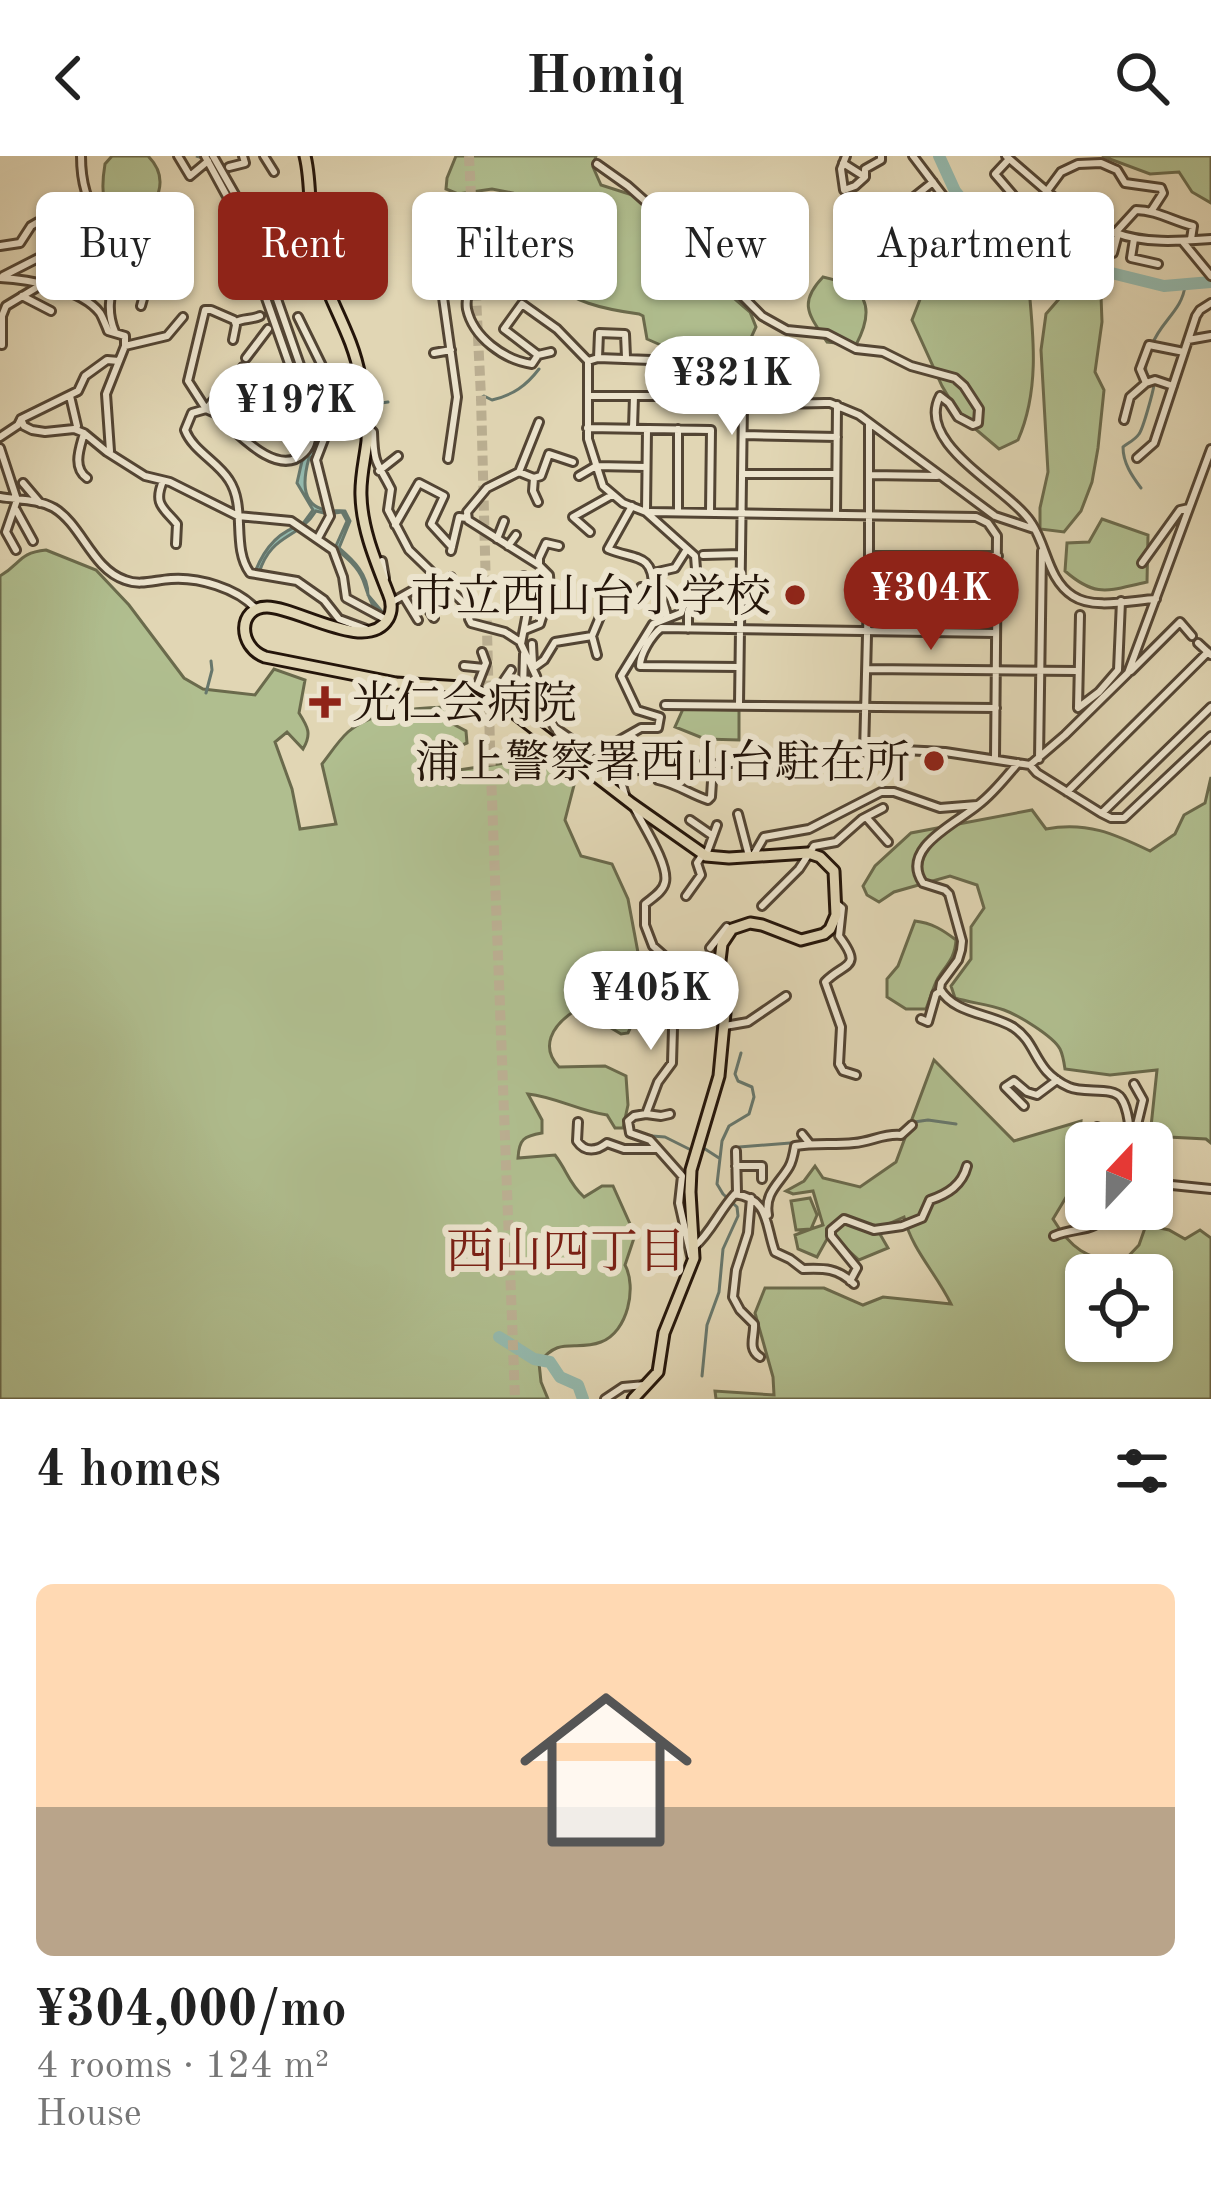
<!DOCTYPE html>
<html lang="en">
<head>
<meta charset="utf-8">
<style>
	:root { --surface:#fff; --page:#f2f2f2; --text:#222; --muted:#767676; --accent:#8f2418 }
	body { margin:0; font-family:"Old Standard TT","Noto Serif JP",serif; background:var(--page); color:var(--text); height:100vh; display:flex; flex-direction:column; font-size:45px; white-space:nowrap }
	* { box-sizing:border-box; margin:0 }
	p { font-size:39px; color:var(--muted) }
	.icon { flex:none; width:66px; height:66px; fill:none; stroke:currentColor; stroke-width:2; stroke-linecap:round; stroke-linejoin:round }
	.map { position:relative; height:1243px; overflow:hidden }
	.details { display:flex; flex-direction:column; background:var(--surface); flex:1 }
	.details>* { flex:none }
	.banner { position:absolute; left:36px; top:36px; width:1140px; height:108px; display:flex; gap:24px }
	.needle { width:78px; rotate:22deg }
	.tools { position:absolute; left:1065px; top:966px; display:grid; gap:24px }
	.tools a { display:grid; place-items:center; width:108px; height:108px; border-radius:18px; background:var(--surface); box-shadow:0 3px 9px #0004; font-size:60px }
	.price { position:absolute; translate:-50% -102px; padding:0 27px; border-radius:42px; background:#fff; color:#222; font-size:39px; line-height:78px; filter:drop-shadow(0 3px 6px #0008) }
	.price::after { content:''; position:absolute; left:50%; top:72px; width:36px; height:27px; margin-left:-18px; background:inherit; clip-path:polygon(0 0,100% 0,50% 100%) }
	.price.on { background:var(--accent); color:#fff }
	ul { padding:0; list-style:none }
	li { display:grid; align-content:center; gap:24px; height:636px; padding:0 36px }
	li span { display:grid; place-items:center; height:372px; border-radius:18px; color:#555 }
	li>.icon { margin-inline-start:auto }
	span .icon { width:216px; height:216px; fill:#fffc; stroke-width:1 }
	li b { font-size:51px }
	h2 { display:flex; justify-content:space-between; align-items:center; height:144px; padding:0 36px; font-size:51px }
	.chip { padding:0 42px; border-radius:18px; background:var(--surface); box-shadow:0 3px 9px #0004; font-size:42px; line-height:108px }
	.chip.on { background:var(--accent); color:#fff }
	header { display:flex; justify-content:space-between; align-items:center; height:156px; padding:0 36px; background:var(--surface); font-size:54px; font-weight:700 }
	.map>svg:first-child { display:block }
	.green { fill:#b0be8f; stroke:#6a6a4c; stroke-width:3; fill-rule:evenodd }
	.water { fill:#94b9ad; stroke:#67776c; stroke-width:3 }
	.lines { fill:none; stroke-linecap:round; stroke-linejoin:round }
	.stream { stroke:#67776c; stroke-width:3 }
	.river { stroke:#94b9ad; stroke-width:12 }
	.highway-tunnel { stroke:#bbaf92; stroke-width:10; stroke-dasharray:10 5; stroke-linecap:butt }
	.minor-casing { stroke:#534534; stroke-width:12 }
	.major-casing { stroke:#24150a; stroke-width:15 }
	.minor { stroke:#ece4ce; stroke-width:6 }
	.major { stroke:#e1d6b4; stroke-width:9 }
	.poi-dot { fill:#8f2418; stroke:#ece4ce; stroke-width:4.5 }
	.labels { text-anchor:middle; stroke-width:12; stroke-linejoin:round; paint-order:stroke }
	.poi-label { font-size:45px; fill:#24150a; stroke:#ece4ce; text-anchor:end }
	.neighbourhood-label { font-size:48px; fill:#7a1f14; stroke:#ece4ce }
</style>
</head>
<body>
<header><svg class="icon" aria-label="back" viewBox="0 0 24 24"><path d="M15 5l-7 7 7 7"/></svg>Homiq<svg class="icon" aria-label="search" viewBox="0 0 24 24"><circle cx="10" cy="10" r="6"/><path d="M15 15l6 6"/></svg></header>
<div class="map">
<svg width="1211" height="1243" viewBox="0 0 1211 1243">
	<rect width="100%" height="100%" fill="#e1d6b4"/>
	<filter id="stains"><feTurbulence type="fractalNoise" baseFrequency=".00167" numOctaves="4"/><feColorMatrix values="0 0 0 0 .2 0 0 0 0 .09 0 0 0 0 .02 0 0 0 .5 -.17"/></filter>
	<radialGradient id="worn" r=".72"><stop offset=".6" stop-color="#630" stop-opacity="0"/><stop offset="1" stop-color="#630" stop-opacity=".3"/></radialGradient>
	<!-- green -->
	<path class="green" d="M112 0H148C195 47 87 114 105 8Z
		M456 0H596L593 11 601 29 648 44 678 94 750 156 756 171 750 184C740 187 732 194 723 197 698 206 669 193 647 183L643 160 639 158C542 145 546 120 513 37L492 33 458 38 446 33 447 22Z
		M1102 0H1211V47L1192 36 1179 16 1150 18Z
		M940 92C974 93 1003 111 1029 133 1034 184 1039 236 1018 284L999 293 960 260 942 230 912 164Z
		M823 121C865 130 877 149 856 189L827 186C810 160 797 148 823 121Z
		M1075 132 1101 140 1102 166 1095 216 1104 234 1098 292 1092 326 1081 355 1064 376 1040 373V352L1048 316 1041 194 1046 158 1059 143Z
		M1102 363 1148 379 1147 426C1109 434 1097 443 1065 415L1067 387 1089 386Z
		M46 394 96 414 129 449 184 522 203 533 255 539 274 513 305 524 299 557C308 571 312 578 303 593L287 576 275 586 292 633 300 673 336 668 322 608C330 598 338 585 348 576 372 555 414 552 445 551L453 568 466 575 467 587 455 592 452 615 505 607 537 611 558 608 574 629 565 664 581 700 612 708 628 743 642 818 643 845 628 877 621 878 598 864 573 856C552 870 540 891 559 911L605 910 626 920 628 949 623 972H615L607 959C579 955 556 941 528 938L542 964V977C524 980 519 983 518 1002L555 999C568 1016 568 1026 584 1041L602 1030H613L635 1079 625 1109C637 1131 628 1176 601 1186 575 1196 560 1179 539 1207L541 1226 548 1243H0V420C22 407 18 397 46 394Z
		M683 553 739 554V584L705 583 675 571Z
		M1211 621V987L1206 983 1150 980 1157 914 1110 919 1065 913C1064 906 1063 899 1060 893 1053 880 1018 859 1004 854 988 848 971 847 955 842L951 830 971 803V771L984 752 977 729 950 720 894 736 879 746 867 739 863 730 875 710 911 677 1032 654 1046 673C1086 665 1115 678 1150 695L1175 678 1184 659 1205 647Z
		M915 765C932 767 943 774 956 784 955 802 947 808 938 822 933 831 930 843 926 853H906L887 841V823L898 810Z
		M934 904 1014 985 1081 965 1077 1023 1053 1063C1071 1093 1086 1102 1121 1108L1139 1089 1146 1069 1169 1074 1185 1083 1200 1074 1211 1082V1243H716L715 1235 774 1239 773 1221 755 1157 765 1132H824L863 1149 883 1141 951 1148C936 1117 912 1094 904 1061L877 1073 888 1092 859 1104 840 1087 827 1083 817 1101 798 1093 795 1079 811 1073 796 1074 791 1045 810 1042 817 1059 811 1073 823 1069 813 1035 793 1038 786 1035 804 1025 815 1010 823 1022 860 1031 896 1006ZM1086 1119H1152V1185H1086Z"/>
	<!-- water -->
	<path class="water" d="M196 0 214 2 253 76 324 278 315 299 309 302C304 320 299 348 325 354 331 356 338 354 345 355L350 365 339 392C354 405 368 418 368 439L384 458 383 460C369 448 369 440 363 424 358 411 346 401 335 392L347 365 342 356 328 358 316 355C298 384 271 377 259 417L255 416C264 393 278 375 302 369L313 354 297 327 302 305 312 292 316 279 249 78 211 4Z"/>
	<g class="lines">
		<!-- stream -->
		<path class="stream" d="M1152 189C1160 166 1183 154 1185 129
			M218 233 221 229
			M478 244 484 240 492 244C513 239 526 230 539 213
			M314 245 329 242 351 248
			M368 249 388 246
			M1141 332C1132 320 1123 307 1123 291 1128 287 1135 284 1139 278 1143 273 1153 236 1154 229 1145 216 1143 213 1149 198
			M206 537 212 514 211 505
			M914 966 928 964 956 968
			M652 980 665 981 691 994
			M812 985 851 984
			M702 991 719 1002
			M739 991 803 986
			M702 1220 707 1169 719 1136 723 1093 738 1060 737 1051 723 1038 717 1028 722 985 729 970 749 958 754 941 752 931 738 925 735 918 741 897"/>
		<!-- river -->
		<path class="river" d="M939 0 955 35 972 56 980 62 1022 76 1055 100 1075 108 1164 130 1211 126
			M499 1181 534 1203 550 1206 560 1221 578 1229 583 1243"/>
		<!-- highway-tunnel -->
		<path class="highway-tunnel" d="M469 0 481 241 490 591 515 1243"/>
		<defs>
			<path id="minor" d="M81 0C81 23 85 45 100 63 108 74 120 78 123 92 124 102 119 111 116 120 109 140 107 157 115 176
				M178 0 190 20 208 5
				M205 0 236 57 311 270C312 280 312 289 304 297 277 324 235 274 215 257L206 253 188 225 205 154H211L234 164 236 169 233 184
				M213 0 249 63 315 252 326 278 316 304 330 360 318 382
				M264 0 274 16
				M846 0 841 13 844 34 855 30 865 21V13L881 4V0
				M913 0 960 62 970 70 1020 83 1065 51
				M1006 0 1065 51C1084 57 1097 70 1116 77 1145 88 1181 85 1211 83
				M1009 3 995 18 1038 68
				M843 7 865 21
				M597 8 628 30 673 70 762 160 787 174 827 178 856 193 883 196 911 210 955 222 964 230 979 253 978 267 973 269 958 261 949 247 940 240C914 289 1011 333 1032 368 1047 391 1048 424 1073 440 1094 454 1132 444 1156 443
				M229 11 245 7 243 0
				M1047 35 1061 16 1078 8 1101 7 1110 11 1117 14 1125 27 1161 32 1163 37 1152 54
				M879 69 933 26
				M1115 77 1136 54C1156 54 1173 65 1193 70L1191 83
				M1134 83 1131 102 1158 108
				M1183 86 1211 120
				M1085 87 1093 65
				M0 90 20 87 31 70 38 66 49 71 55 80
				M1113 97 1118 78
				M124 106 133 126 146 132 141 150
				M3 120 54 94 57 110 62 114 113 128
				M0 122C28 123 82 133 100 157 102 160 107 172 108 175L125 180V190L106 238 110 295
				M328 129 340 120 339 112 359 98 381 120
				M146 132 164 135
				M22 140 51 155
				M298 161 326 218 323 228 324 238 311 243
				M236 166C244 162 251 164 260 160
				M1188 184 1211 180
				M2 189V160L6 150 44 127
				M125 190 167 180 183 161
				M434 197 451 194
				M538 199 551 196
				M246 202 268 173
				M598 202 599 177 625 178 626 201
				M588 205 598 202 651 204C683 261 772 246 830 247L859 259 995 360 1034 373
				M1173 230 1155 224 1146 227 1140 213 1149 189 1184 196
				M70 240 77 270
				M588 240H661
				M21 263 24 270 32 274 45 276 74 273 84 277 107 296 145 320 170 326 238 360 291 365 333 394 343 421 346 442 385 463
				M308 263 283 271 278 269 243 211 206 253 192 257 185 274C193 295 217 305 229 324 247 351 231 391 250 417L297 425 324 444 339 463 366 473
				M1124 264 1130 241 1146 227
				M369 272 373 276C374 310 377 305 391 333L388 354 409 394 468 451 471 456 469 463 471 467 505 476 519 485
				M587 272 711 274 710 356
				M633 272 634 240
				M84 277C80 292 72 311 87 322
				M744 279 837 281
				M0 281 18 269 21 263 78 235 85 220 107 204 119 205
				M0 292 17 344 6 376 16 394
				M1137 302 1154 287 1196 160 1200 154 1211 147
				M448 303 457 241 440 120 444 112C472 93 474 98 463 63L481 57 499 109C493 130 483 122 471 134 466 140 466 146 467 153 473 181 504 204 532 208L538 199 504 173 522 148 557 173 588 205V283L603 330 623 347 646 356 695 400 696 413 681 457 653 468 621 520 637 554 660 561 658 572H641L604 593 595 595 578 588 555 572 549 562 536 520 521 488 529 446 524 420
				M379 315 398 300
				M519 316 534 322 541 320 549 298 573 306
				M742 318H835
				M869 319 937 320
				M579 320 596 310 646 311
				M534 322 533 335 538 346
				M163 325C153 349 164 352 177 368L176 388
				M23 327 40 347
				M0 341C18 344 38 343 54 352 82 369 92 413 125 424 140 430 155 424 171 423 198 421 237 432 256 453
				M632 350 608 393C635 404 653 397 653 431
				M16 354 33 385
				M646 356 647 273
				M650 356 976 361 988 367 997 380 995 602
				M678 356V273
				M836 359 837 249
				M395 369 419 327 444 340 431 368 452 391
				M590 376 573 361 612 339
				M497 383 504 365
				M508 390 516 379
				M451 395 459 361 467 362
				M703 399 741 398
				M869 400H998
				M382 405 385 422
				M1142 407 1180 354 1189 352
				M539 409V402L546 387 559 390
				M653 417 675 412 687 393
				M416 433 434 462
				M869 436 997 439
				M404 441 418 464
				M441 445 439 425 448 424 451 421
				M392 446 415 433
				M688 473V456L695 436H740
				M525 474 540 468 550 435 549 419 539 409 468 364 467 356 487 332 519 316 539 266
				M592 480 597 499
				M1198 487 1211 499
				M532 488 533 508
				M464 510 484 512
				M739 511 640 510C640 498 651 480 661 472L996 477
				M533 512 544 504 555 486 592 480 607 444H635L641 431 660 433C661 444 666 450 667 462
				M867 513 1078 515
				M1131 515 1180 466 1192 480
				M475 535 486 507 482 496
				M492 542 511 514
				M501 547 523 533 524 498
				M665 549 996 552
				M739 549 743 246
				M549 550 548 546 570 537
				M1078 551 1080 459
				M1078 552 1099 536 1118 514 1121 445
				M557 575 570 591V598
				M864 597 869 400V267
				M1039 603 1042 395
				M1018 607C1006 621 993 638 978 649 957 667 899 692 923 727L945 734 949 738 962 785 961 794 958 804 941 827 940 833C954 858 990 857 1013 871 1039 888 1032 914 1069 931 1084 938 1113 930 1121 942 1128 952 1131 975 1129 987
				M1030 609 1065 579 1128 517 1211 293
				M588 610 626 615
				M657 613 658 624C677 628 690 638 708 644L711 641 713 609
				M1067 636 1208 496
				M625 639 621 626 626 615 903 594 945 596 1030 609 1037 617 1101 657 1111 662H1124L1211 580
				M634 651C642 668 669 708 665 726 663 736 652 742 645 748V769L653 790 678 812 693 843 689 854 679 861 673 872 672 907 658 926 646 958 634 960 628 965 630 977 650 984 682 1020 679 1047 691 1100
				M1102 657 1211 551
				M738 658 749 700
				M866 661 888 686
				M690 664 713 680
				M706 699 717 669
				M753 700 764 681 809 673 881 636H894L940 652 977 649
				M686 740 701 719 697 707 703 698
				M836 747 842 752 839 780C864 813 844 806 825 826L841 871 839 908 843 915 856 919
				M762 750 799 713 814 690 836 686 862 663 883 652
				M710 792 727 771 730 775
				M921 863 928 866 936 838 941 835
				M725 870 748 866 786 840
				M1024 950 1005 931 1014 925 1027 936 1037 939 1057 924
				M646 958 661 960 670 958
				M578 966 577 985C585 997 597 995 607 987L624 993H658
				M1097 971 1104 975 1106 987
				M1130 977H1135L1143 944 1134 928
				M802 978 810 988
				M736 995 737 1037
				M736 1010H762V1023
				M1152 1027 1211 1033
				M751 1042 748 1077 736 1114 733 1141 740 1154 754 1168C755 1180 747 1193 760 1201
				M768 1059C764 1037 779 1028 789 1011 792 1006 794 996 795 990 815 987 834 989 854 987 871 986 884 977 901 979L912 969
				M1054 1080C1080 1069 1090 1080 1114 1053
				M694 1091C711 1077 719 1055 735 1038 770 1043 765 1069 775 1096L790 1103 803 1113C824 1112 838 1112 854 1128
				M850 1125 857 1112 831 1080V1074L844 1063 874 1074 902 1070 922 1062 930 1044C948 1038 962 1029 967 1010
				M605 1243 623 1231 645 1229"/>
			<path id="major" d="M305 0C313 32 307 68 316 101 327 143 353 178 360 221 364 242 368 264 367 285 365 303 360 322 361 340 362 374 376 406 388 437 392 446 393 454 388 463 367 498 297 451 267 451 238 451 237 490 265 501L396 527 462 531 475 535 501 547 632 648 706 700 729 702 808 697 820 701 834 715 836 759 830 773 824 778 801 784 762 769 750 767 732 773 722 788 719 813 725 857 719 920 691 1014 690 1036 694 1102 664 1177 658 1216 633 1243"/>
		</defs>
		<!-- minor casing -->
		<use href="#minor" class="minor-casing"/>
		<!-- major casing -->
		<use href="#major" class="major-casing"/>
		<!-- minor -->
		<use href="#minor" class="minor"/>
		<!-- major -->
		<use href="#major" class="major"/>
	</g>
	<!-- markers -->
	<g class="poi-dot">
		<circle cx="795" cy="439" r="12"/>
		<path d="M319 528h12v12h12v12h-12v12h-12v-12h-12v-12h12z"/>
		<circle cx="934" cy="605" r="12"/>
	</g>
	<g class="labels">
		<!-- poi labels -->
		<g class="poi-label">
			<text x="771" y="455">市立西山台小学校</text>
			<text x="352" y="562" text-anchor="start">光仁会病院</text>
			<text x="910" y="621">浦上警察署西山台駐在所</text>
		</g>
		<!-- neighbourhood labels -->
		<g class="neighbourhood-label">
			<text x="566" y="1111">西山四丁目</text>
		</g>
	</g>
	<rect width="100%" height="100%" filter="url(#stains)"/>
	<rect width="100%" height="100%" fill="url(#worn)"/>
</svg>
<div class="tools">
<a><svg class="needle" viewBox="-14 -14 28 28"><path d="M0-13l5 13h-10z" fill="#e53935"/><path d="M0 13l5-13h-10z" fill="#767676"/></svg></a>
<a><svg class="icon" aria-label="locate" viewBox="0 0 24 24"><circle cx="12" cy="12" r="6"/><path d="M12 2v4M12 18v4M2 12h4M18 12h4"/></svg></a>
</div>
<b class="price" style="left:732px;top:282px">¥321K</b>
<b class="price" style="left:296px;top:309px">¥197K</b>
<b class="price on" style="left:931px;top:497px">¥304K</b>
<b class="price" style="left:651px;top:897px">¥405K</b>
<div class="banner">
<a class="chip">Buy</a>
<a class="chip on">Rent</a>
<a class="chip">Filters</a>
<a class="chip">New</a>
<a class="chip">Apartment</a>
</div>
</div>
<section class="details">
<h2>4 homes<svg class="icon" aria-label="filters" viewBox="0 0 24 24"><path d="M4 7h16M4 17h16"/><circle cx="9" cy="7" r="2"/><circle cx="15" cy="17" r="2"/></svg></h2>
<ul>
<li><span style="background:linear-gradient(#ffd9b3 60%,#b9a48a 0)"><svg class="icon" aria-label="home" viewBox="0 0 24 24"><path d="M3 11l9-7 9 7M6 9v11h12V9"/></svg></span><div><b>¥304,000/mo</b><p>4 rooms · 124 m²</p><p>House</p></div></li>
</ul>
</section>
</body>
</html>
